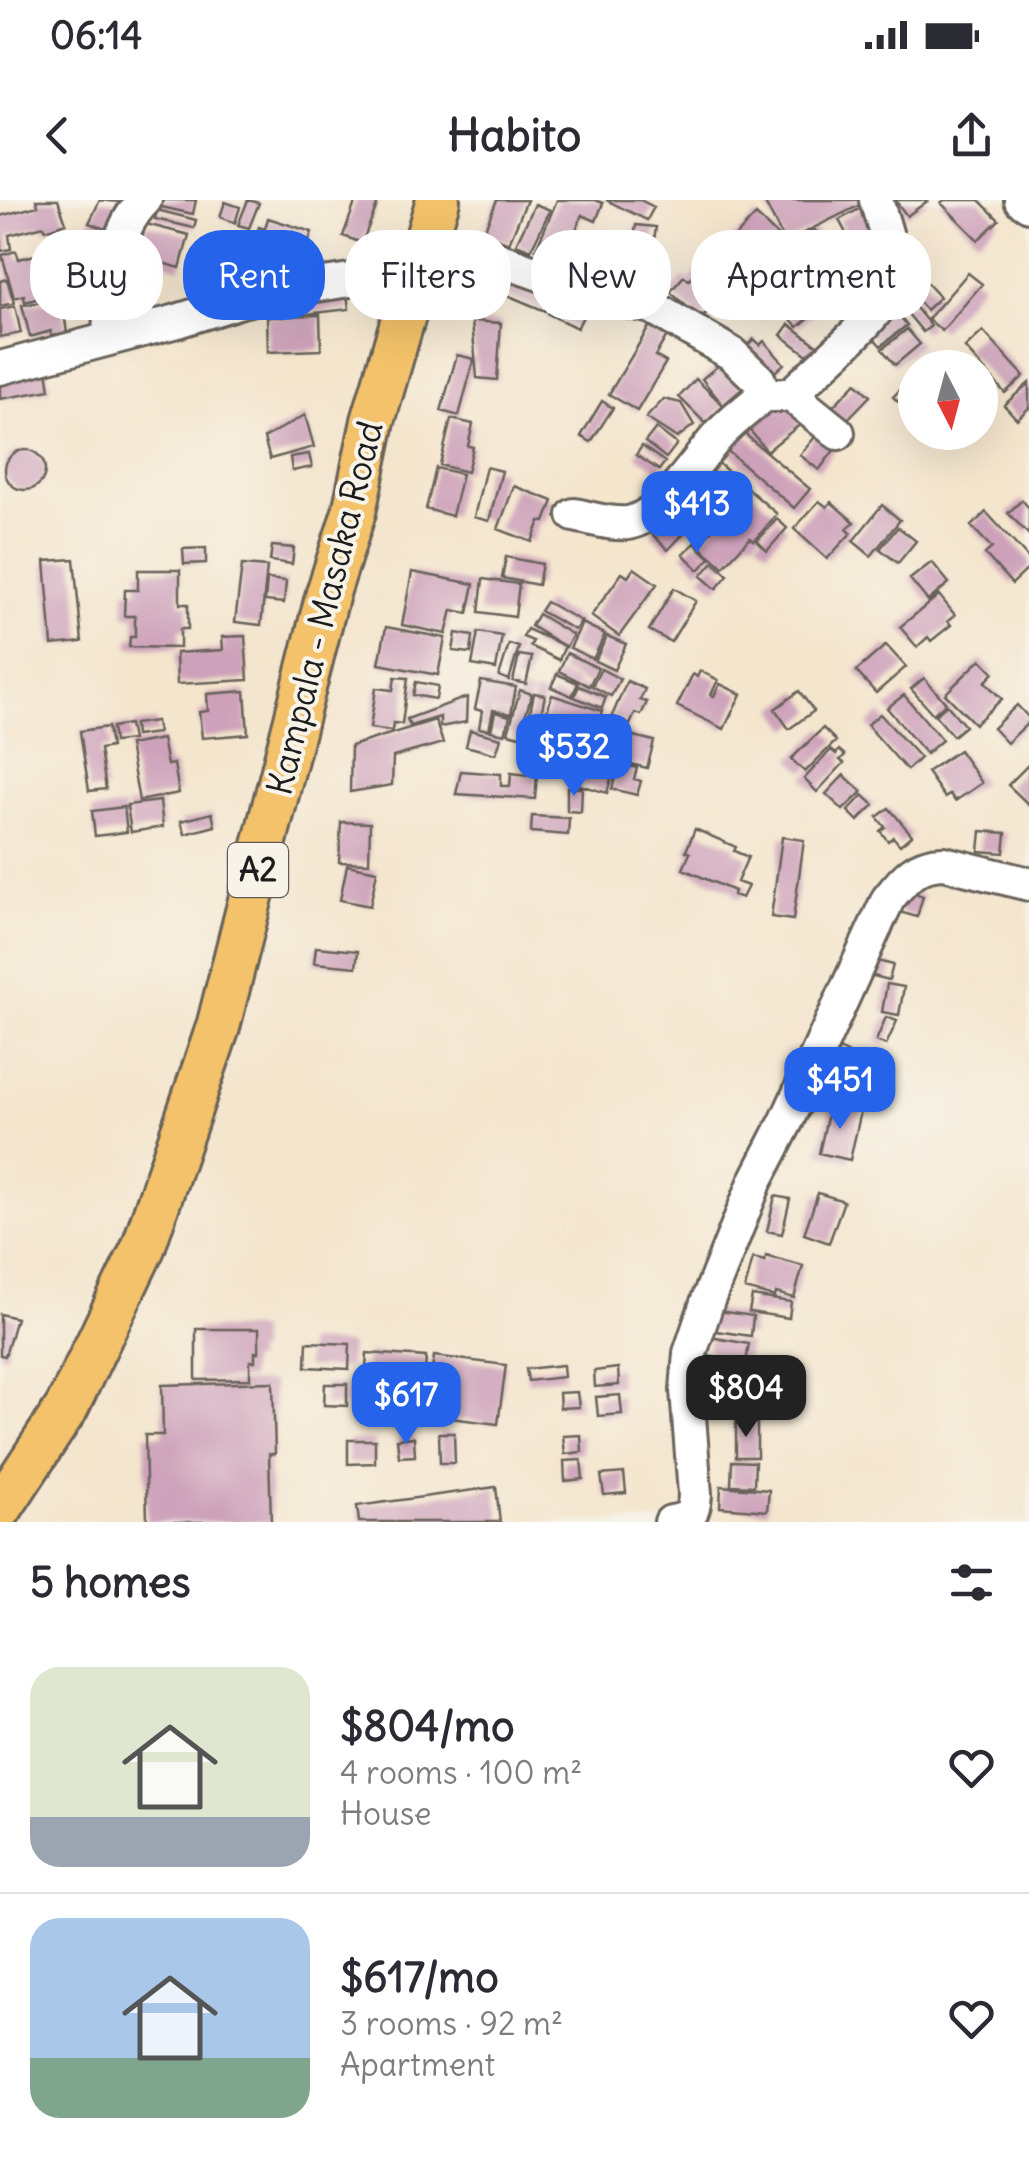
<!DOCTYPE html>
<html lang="en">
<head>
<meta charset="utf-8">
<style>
	:root { --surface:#fff; --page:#f7f7f7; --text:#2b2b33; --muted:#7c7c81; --line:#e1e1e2; --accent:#2563eb }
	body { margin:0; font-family:Delius,sans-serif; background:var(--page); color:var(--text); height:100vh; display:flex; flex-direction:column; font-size:38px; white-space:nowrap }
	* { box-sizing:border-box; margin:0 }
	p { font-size:32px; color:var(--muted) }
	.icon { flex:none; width:55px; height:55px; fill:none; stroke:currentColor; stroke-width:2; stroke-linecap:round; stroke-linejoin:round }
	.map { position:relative; height:1322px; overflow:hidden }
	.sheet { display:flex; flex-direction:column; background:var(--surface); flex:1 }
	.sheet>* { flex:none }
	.guide { position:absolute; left:30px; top:30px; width:970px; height:90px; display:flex; gap:20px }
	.needle { width:65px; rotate:174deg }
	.controls { position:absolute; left:898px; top:150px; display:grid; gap:20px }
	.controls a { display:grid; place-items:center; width:100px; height:100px; border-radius:50%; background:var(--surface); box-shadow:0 10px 40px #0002; font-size:50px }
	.price { position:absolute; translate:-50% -85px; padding:0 22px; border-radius:20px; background:var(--accent); color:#fff; font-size:32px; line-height:65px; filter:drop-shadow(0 2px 5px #0008) }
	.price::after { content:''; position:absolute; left:50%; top:60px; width:30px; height:22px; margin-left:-15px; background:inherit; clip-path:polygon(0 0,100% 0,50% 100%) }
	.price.active { background:#222; color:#fff }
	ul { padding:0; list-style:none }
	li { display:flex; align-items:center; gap:30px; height:250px; padding:0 30px }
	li+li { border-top:2px solid var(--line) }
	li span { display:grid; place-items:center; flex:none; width:280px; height:200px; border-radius:30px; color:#555 }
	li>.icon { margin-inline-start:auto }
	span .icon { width:120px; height:120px; fill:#fffc; stroke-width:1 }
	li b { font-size:42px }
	h2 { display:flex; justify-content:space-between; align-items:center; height:120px; padding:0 30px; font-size:42px }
	.pill { padding:0 35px; border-radius:40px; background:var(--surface); box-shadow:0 10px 40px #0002; font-size:35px; line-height:90px }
	.pill.active { background:var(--accent); color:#fff }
	.status { display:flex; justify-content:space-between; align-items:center; height:70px; padding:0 50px; background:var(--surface); direction:ltr }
	.status svg { height:28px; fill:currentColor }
	header { display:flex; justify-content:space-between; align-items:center; height:130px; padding:0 30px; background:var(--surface); font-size:45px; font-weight:800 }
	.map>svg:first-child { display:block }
	.building { fill:#cda1ba }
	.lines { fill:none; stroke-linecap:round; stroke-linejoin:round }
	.minor-casing { stroke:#68625a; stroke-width:38 }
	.major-casing { stroke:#68625a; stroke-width:48 }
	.minor { stroke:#fff; stroke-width:32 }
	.major { stroke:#f3c26a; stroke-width:42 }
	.labels { text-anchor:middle; stroke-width:8; stroke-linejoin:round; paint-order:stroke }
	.shield { fill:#f7f3e8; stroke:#5e5c59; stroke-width:2.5 }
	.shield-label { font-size:32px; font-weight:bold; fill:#1c1c1c }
	.street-label { font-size:35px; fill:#1c1c1c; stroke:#f7f3e8 }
</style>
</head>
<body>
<div class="status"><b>06:14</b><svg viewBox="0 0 49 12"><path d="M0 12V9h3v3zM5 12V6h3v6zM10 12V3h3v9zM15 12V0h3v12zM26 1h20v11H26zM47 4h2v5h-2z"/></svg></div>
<header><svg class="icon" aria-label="back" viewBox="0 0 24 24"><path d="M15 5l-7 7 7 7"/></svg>Habito<svg class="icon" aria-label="share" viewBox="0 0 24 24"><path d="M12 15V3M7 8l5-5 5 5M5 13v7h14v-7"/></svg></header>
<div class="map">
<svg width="1029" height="1322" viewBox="0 0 1029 1322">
	<rect width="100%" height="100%" fill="#f7f3e8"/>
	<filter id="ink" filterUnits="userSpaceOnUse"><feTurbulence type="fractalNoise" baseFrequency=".01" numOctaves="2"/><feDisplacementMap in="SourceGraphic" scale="20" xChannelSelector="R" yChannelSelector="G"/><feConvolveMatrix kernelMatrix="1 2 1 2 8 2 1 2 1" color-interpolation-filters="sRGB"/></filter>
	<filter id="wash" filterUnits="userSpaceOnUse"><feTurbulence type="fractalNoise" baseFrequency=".0048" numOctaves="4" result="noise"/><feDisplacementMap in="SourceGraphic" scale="40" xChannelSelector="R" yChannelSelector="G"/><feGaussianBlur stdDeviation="2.25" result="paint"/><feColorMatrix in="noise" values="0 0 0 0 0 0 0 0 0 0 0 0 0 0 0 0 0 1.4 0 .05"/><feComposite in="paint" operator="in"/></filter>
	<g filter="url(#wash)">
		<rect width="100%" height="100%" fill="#f4e5cd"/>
		<g id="blocks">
			<!-- building -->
			<path class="building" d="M36 0H58L66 23 45 30 44 26 9 35 11 49 1 51 0 16 38 6Z
				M100 0 119 2 105 29 89 23Z
				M159 0H196L193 14 157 6Z
				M248 0 259 3 249 28 238 25Z
				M356 0H379L362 43 343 36Z
				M497 0H527L509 43 483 33Z
				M557 0H595L603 3 596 21 582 15 564 60 536 49Z
				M606 0H640L654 7 647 20Z
				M772 0H870L785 42 765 3Z
				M895 0H929L907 16Z
				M944 0H979L999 20 978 40 941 3Z
				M225 2 240 7 235 23 220 17Z
				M535 4 550 10 531 50 516 44Z
				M863 7 880 37 855 50 839 20Z
				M157 10 196 20 194 28 155 19Z
				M756 15 784 42 753 74 725 47Z
				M268 18 312 32 298 74 272 66 269 75 260 72 262 67 247 62 259 27 265 29Z
				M146 24 189 35 180 68 137 56Z
				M636 25 656 27 651 60 631 57Z
				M814 29 862 83 839 103 803 63 775 86 762 70Z
				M53 40 107 42 106 71 57 69 61 55 53 54Z
				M210 47 239 55 231 84 202 76Z
				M16 51 19 59 47 52 56 87 43 91 44 97 25 102 24 95 14 98 2 55Z
				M914 69 940 97 926 110 900 82Z
				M518 71 555 87 545 111 507 95Z
				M697 71 727 98 712 115 708 112 701 119 670 92 684 76 689 80Z
				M968 73 982 84 942 131 928 119Z
				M7 79 14 103 0 106V81Z
				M796 79 808 92 792 107 775 88 784 81 789 86Z
				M346 85 349 109 290 116 320 115 321 150 268 152 267 117H285L282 93Z
				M561 87 591 101 577 128 548 114Z
				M775 91 784 101 765 119 755 110Z
				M816 91 826 103 798 127 787 115Z
				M62 99 67 133 51 135V131L30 137 22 105Z
				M911 102 931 126 923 132 903 108Z
				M891 105 907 125 881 146 864 127Z
				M15 106 21 133 0 137V109Z
				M472 121 501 123 497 180 477 178Z
				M652 122 669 132 655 156 666 162 637 211 609 194Z
				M789 124 818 146 810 157 781 135Z
				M907 129 920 144 895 165 882 149Z
				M983 131 1024 176 1005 193 965 148Z
				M754 139 760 145 764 141 784 164 767 179 742 150Z
				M457 155 474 159 459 216 441 211Z
				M721 163 742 189 723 205 702 179Z
				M46 164 50 190 0 199V172Z
				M915 174V210L911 214 893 197Z
				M696 179 724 206 707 225 679 197Z
				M856 183 870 196 841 226 827 212Z
				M1029 183V208L1017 219 1004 205Z
				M788 196 807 219 767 251 748 228Z
				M664 199 681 203 694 225 677 238 646 218Z
				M602 201 613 208 591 242 581 236Z
				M305 215 314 247 270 259 264 238Z
				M451 219 473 224 468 246 473 247 467 272 440 265Z
				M656 228 677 244 666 258 645 242Z
				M740 230 810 289 794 308 724 248Z
				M820 231 838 245 819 270 800 255Z
				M642 246 665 262 659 270 636 255Z
				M5 270a20 20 0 1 1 40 0a20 20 0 1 1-40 0Z
				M309 254 312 267 292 271 290 257Z
				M710 256 777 314 754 341 750 338 723 367 698 345 725 316 686 282Z
				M486 267 502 271 489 321 474 317Z
				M436 268 462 274 452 316 426 309Z
				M685 284 709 307 668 350 652 334Z
				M514 286 553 301 545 322 540 321 532 342 498 329Z
				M1022 300 1029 308V335L1008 313Z
				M819 301 827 307 831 302 854 322 847 329 851 333 827 359 794 329Z
				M882 305 900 320 871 356 853 341Z
				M986 312 1029 359V368L1012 384 985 354 992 348 971 326Z
				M777 319 787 328 767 351 757 341Z
				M898 327 916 341 898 363 880 349Z
				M695 343 710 358 699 370 683 354Z
				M272 346 294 348 292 364 270 361Z
				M206 348V363L184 364 183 349Z
				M506 357 542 364 538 385 502 378Z
				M74 359 82 442 52 445 45 361Z
				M713 362 728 375 716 389 701 376Z
				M932 362 949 383 928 401 910 379Z
				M242 365 267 367 261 425 235 422Z
				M634 368 657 384 619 436 591 416 622 373 628 377Z
				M138 370H180V404H188V429H180V448L129 447 130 437H135V416H124L125 390H138Z
				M412 372 474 384 468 413 452 410 446 434 402 425Z
				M267 379 286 381 284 403 265 401Z
				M483 379 519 384 515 417 479 412Z
				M674 388 696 401 671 442 649 430Z
				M939 395 955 415 948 421 951 425 931 441 928 437 917 447 900 427Z
				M546 402 581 421 575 430 540 411Z
				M538 414 573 435 566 447 531 426Z
				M582 423 605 434 593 459 570 448Z
				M386 427 445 438 438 475 379 464Z
				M527 429 565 446 559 460 530 446 533 441 523 437Z
				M478 432 502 436 496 469 472 465Z
				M456 433 473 436 471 453 453 451Z
				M245 436 248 480 177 484 176 453 223 450 222 437Z
				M607 436 626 444 614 470 595 461Z
				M509 444 519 447 509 480 499 476Z
				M886 445 906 467 876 493 856 471Z
				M567 453 598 468 589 486 559 471Z
				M519 455 532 457 526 484 513 481Z
				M981 459 994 473 985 482 1002 499 975 524 945 494Z
				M601 469 620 479 611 496 592 486Z
				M700 471 718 480 711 495 714 496 720 484 741 494 724 529 677 506 693 474 697 477Z
				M557 474 578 483 572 496 551 487Z
				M395 477 408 478 402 524 393 523 392 531 370 528 376 488 393 490Z
				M924 478 946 503 933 514 911 489Z
				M481 481 516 487 511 514 493 510 489 530 479 528 482 511 475 509Z
				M627 481 645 489 640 500 647 502 641 515 635 513 630 525 612 516Z
				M416 482 438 486 436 499 413 495Z
				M579 486 606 497 602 508 574 497Z
				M520 490 532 494 522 526 534 530 531 539 508 533Z
				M245 491 248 534 202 538 199 512 208 511 207 494Z
				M799 491 814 511 789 529 775 509Z
				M534 493 545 495 538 529 527 527Z
				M552 495 602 511 594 538 544 522Z
				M904 495 942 540 926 554 887 508Z
				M467 497 466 522 440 527V517L410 526 407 519Z
				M947 505 965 526 953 536 935 515Z
				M1017 505 1029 518V522L1007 543 993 528Z
				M495 512 510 516 505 534 491 531Z
				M880 514 920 558 907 570 867 525Z
				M435 520 443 543 393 557 392 585 350 592 351 546Z
				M156 521 158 533 135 536 134 524Z
				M129 524 132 540 114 542 112 527Z
				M108 527 111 547 100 549 106 589 89 591 80 531Z
				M823 528 836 541 805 572 791 559Z
				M470 530 501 538 496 554 466 546Z
				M621 533 654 541 647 568 614 560Z
				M162 539 167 565 174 564 179 593 139 601 129 545Z
				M831 550 836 554 839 550 845 555 840 560 844 563 817 592 804 579Z
				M959 550 982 583 955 601 950 594 945 598 927 572Z
				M580 554 615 564 607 593 572 583Z
				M619 563 637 568 634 579 641 581 637 595 612 589Z
				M1029 564V605L1008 585Z
				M461 571 501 574V586H510L511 573 537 576 535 599 456 594Z
				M844 575 862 592 843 610 826 594Z
				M567 587 582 588 581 612 567 611Z
				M863 595 874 605 858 621 848 611Z
				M160 601 163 627 131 632 127 605Z
				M124 607 127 632 95 636 92 611Z
				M889 608 912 635 900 645 893 637 888 641 880 631 885 627 877 617Z
				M212 613 215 626 185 634 181 621Z
				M532 616 569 618 568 635 531 632Z
				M341 622 370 623 369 663 339 662Z
				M695 629 736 647 734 651 748 657 737 682 748 686 742 698 733 695 734 691 683 669 690 653 686 651Z
				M981 631 1006 633 1004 653 979 651Z
				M782 637 804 640 793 720 771 717Z
				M347 665 377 671 370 706 340 700Z
				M905 690 923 696 917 717 899 712Z
				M316 747 358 751 356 767 314 763Z
				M870 759 893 765 889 780 866 774Z
				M887 784 904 787 899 815 882 812Z
				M886 817 897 821 886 845 876 841Z
				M839 849 872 865 861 887 828 872Z
				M818 869 864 892 857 908 810 886Z
				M830 904 861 911 850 960 819 953Z
				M818 993 844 1001 829 1043 804 1034Z
				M775 996 790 999 782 1034 767 1031Z
				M766 1056 803 1066 794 1098 776 1093 775 1097 745 1089 753 1058 765 1061Z
				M752 1096 791 1102 789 1118 749 1112Z
				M712 1110 753 1116 751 1136 709 1130Z
				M0 1114 16 1118 5 1156 0 1155Z
				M196 1129H259V1152H255V1161H250V1179L196 1180Z
				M710 1137 749 1144 746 1162 707 1155Z
				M307 1142 350 1144 349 1169 306 1167Z
				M367 1153 426 1157 422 1213 363 1209Z
				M434 1156 506 1165 498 1224 426 1215Z
				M563 1165 564 1177 528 1181 526 1169Z
				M618 1168 619 1185 595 1187 594 1171Z
				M737 1173H766L765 1220H758V1215L757 1220 736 1219Z
				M775 1177 797 1179 796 1191 774 1190Z
				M273 1182 275 1254H269L271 1322H147L145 1235H163L162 1185Z
				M325 1184H347V1206L324 1205Z
				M577 1192 579 1207 560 1208 559 1193Z
				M620 1195 622 1214 598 1216 596 1197Z
				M736 1223H757V1257H736Z
				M439 1233H454L455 1263H440Z
				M581 1235 582 1252 565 1254 563 1236Z
				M414 1237 415 1256 399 1257 397 1239Z
				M348 1240H375V1263L348 1264Z
				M581 1260 583 1279 565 1281 564 1261Z
				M732 1261 755 1262 754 1286 731 1285Z
				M624 1273 626 1293 604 1295 601 1275Z
				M721 1286 769 1290 767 1311 720 1307Z
				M496 1287 500 1322H359L357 1306Z"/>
		</g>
	</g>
	<g filter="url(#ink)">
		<use href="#blocks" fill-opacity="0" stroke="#68625a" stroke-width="2.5"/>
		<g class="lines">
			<defs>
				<path id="minor" d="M1021 0 1029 5
					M425 39 498 59 593 93 652 107 732 154 759 180 764 195C748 209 730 222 717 237 696 261 660 318 628 323 611 325 591 318 574 315
					M109 139C111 93 109 35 145 0
					M0 168 177 121 241 101 304 87 416 70
					M764 195H791C815 169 892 110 893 77 894 52 883 24 876 0
					M791 195 838 233
					M671 1322C691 1319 694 1313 695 1294L687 1190 690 1153 708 1100 756 980 787 920 888 699C904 679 916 663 944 663L1029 684"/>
				<path id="major" d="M0 1309 67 1207 143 1048 218 827 328 393 354 312 373 221 438 0"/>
			</defs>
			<!-- minor casing -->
			<use href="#minor" class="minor-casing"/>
			<!-- major casing -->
			<use href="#major" class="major-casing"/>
			<!-- minor -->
			<use href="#minor" class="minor"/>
			<!-- major -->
			<use href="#major" class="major"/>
		</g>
	</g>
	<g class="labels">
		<!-- shield labels -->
		<rect class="shield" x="228" y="643" width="60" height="54" rx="8"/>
		<g class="shield-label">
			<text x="258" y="681">A2</text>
		</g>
		<!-- street labels -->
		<g class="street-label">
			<text transform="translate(325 408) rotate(-76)" y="12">Kampala - Masaka Road</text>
		</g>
	</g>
</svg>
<div class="controls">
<a><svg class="needle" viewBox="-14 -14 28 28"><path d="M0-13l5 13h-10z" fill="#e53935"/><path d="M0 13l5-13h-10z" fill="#7c7c81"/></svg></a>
</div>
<b class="price" style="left:697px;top:356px">$413</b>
<b class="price" style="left:574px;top:599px">$532</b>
<b class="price" style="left:840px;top:932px">$451</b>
<b class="price active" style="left:746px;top:1240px">$804</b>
<b class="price" style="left:406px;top:1247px">$617</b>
<div class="guide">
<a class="pill">Buy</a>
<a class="pill active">Rent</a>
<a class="pill">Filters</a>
<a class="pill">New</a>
<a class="pill">Apartment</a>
</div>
</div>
<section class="sheet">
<h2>5 homes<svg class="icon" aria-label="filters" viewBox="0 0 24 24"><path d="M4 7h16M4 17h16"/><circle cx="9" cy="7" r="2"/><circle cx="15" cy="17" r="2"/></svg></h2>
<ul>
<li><span style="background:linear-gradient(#dfe7d0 75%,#9aa5b1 0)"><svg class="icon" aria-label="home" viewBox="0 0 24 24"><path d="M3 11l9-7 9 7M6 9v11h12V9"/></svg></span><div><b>$804/mo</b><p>4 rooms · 100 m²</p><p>House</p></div><svg class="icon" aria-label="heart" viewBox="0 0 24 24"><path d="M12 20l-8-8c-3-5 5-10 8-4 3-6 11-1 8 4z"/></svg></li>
<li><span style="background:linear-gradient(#a9c7e8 70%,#7fa58c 0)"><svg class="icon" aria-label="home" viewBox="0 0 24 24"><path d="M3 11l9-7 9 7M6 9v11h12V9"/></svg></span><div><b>$617/mo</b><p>3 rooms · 92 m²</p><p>Apartment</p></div><svg class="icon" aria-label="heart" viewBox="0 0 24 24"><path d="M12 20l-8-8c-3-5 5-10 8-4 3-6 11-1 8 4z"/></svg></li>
</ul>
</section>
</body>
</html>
